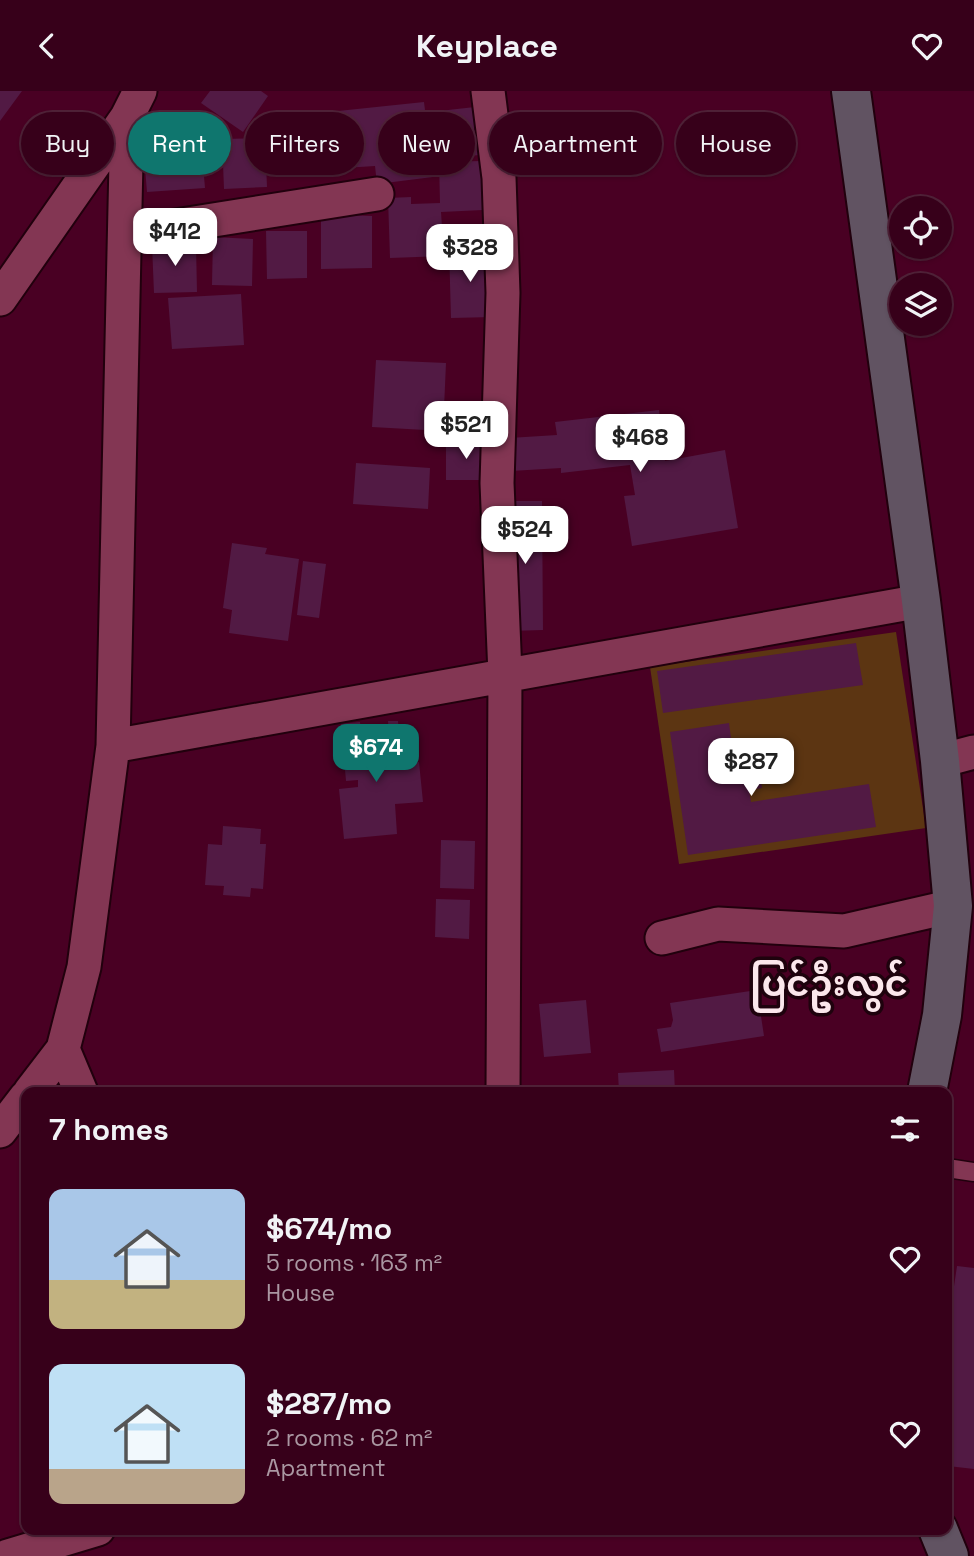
<!DOCTYPE html>
<html lang="en">
<head>
<meta charset="utf-8">
<style>
	:root { --surface:#37001a; --page:#420f27; --text:#f1f3f6; --muted:#aa97a2; --line:#512239; --accent:#0f766e }
	body { margin:0; font-family:"Space Grotesk","Noto Sans Myanmar",sans-serif; background:var(--page); color:var(--text); height:100vh; display:flex; flex-direction:column; font-size:26px; white-space:nowrap }
	* { box-sizing:border-box; margin:0 }
	p { font-size:23px; color:var(--muted) }
	.icon { flex:none; width:38px; height:38px; fill:none; stroke:currentColor; stroke-width:2; stroke-linecap:round; stroke-linejoin:round }
	.map { position:relative; flex:1; overflow:hidden }
	.side { position:absolute; left:21px; top:996px; width:931px; height:448px; display:flex; flex-direction:column; background:var(--surface); border-radius:14px; box-shadow:0 2px 5px #0004,0 0 0 2px var(--line) }
	.side>* { flex:none }
	.guide { position:absolute; left:21px; top:21px; width:933px; height:63px; display:flex; gap:14px }
	.tools { position:absolute; left:889px; top:105px; display:grid; gap:14px }
	.tools a { display:grid; place-items:center; width:63px; height:63px; border-radius:50%; background:var(--surface); box-shadow:0 2px 5px #0004,0 0 0 2px var(--line); font-size:35px }
	.price { position:absolute; translate:-50% -60px; padding:0 16px; border-radius:14px; background:#fff; color:#222; font-size:23px; line-height:46px; filter:drop-shadow(0 2px 4px #0008) }
	.price::after { content:''; position:absolute; left:50%; top:42px; width:21px; height:16px; margin-left:-10px; background:inherit; clip-path:polygon(0 0,100% 0,50% 100%) }
	.price.current { background:var(--accent); color:#fff }
	ul { padding:0; list-style:none }
	li { display:flex; align-items:center; gap:21px; height:175px; padding:0 28px }
	li span { display:grid; place-items:center; flex:none; width:196px; height:140px; border-radius:14px; color:#555 }
	li>.icon { margin-inline-start:auto }
	span .icon { width:84px; height:84px; fill:#fffc; stroke-width:1 }
	li b { font-size:30px }
	h2 { display:flex; justify-content:space-between; align-items:center; height:84px; padding:0 28px; font-size:30px }
	.tag { padding:0 24px; border-radius:32px; background:var(--surface); box-shadow:0 2px 5px #0004,0 0 0 2px var(--line); font-size:24px; line-height:63px }
	.tag.current { background:var(--accent); color:#fff }
	header { display:flex; justify-content:space-between; align-items:center; height:91px; padding:0 28px; background:var(--surface); font-size:32px; font-weight:600 }
	.map>svg:first-child { display:block }
	.green { fill:#5c3512 }
	.building { fill:#521a44 }
	.lines { fill:none; stroke-linecap:round; stroke-linejoin:round }
	.lane-casing { stroke:#21000d; stroke-width:21 }
	.street-casing { stroke:#21000d; stroke-width:37 }
	.secondary-casing { stroke:#21000d; stroke-width:42 }
	.lane { stroke:#833653; stroke-width:18 }
	.street { stroke:#833653; stroke-width:33 }
	.secondary { stroke:#615362; stroke-width:38 }
	.labels { text-anchor:middle; stroke-width:7; stroke-linejoin:round; paint-order:stroke }
	.town-label { font-size:35px; font-weight:bold; fill:#fbe7ec; stroke:#1e020d }
</style>
</head>
<body>
<header><svg class="icon" aria-label="back" viewBox="0 0 24 24"><path d="M15 5l-7 7 7 7"/></svg>Keyplace<svg class="icon" aria-label="heart" viewBox="0 0 24 24"><path d="M12 20l-8-8c-3-5 5-10 8-4 3-6 11-1 8 4z"/></svg></header>
<div class="map">
<svg width="974" height="1465" viewBox="0 0 974 1465">
	<rect width="100%" height="100%" fill="#490023"/>
	<!-- green -->
	<path class="green" d="M896 541 926 737 679 773 650 576Z"/>
	<!-- building -->
	<path class="building" d="M0 0H22L0 30Z
		M210 0H261L268 5 243 41 201 12Z
		M424 11 433 86 377 93 375 75 281 81 278 34 321 32 319 22Z
		M475 16 480 64 436 68 430 21Z
		M265 47 267 96 224 98 222 48Z
		M201 49 205 97 147 101 143 53Z
		M481 70 483 119 441 121 444 165 390 167 388 107 411 106V113L440 112 439 71Z
		M321 120 344 124 372 125V177L321 178Z
		M266 140H307V187L267 188Z
		M213 146 253 148 252 195 212 194Z
		M196 153 197 201 154 202 152 154Z
		M484 156 486 189 493 191V226L451 227 449 157Z
		M241 203 244 254 172 258 168 207Z
		M376 269 446 272 443 340 372 336Z
		M659 319 665 370 725 359 738 437 632 455 624 405 635 404 630 374 561 382V377L511 380 509 347 557 344 555 331Z
		M446 351H486V389H446Z
		M356 372 430 377 428 418 353 413Z
		M508 410H542L543 539 509 540Z
		M232 452 267 457 265 463 299 468 288 550 229 542 232 519 223 517Z
		M303 470 326 473 319 527 297 524Z
		M856 552 863 594 663 622 657 580Z
		M388 630H398L402 673 419 671 423 711 395 713 397 743 344 748 339 698 358 696V689L346 690 341 633 360 631 363 659 390 656Z
		M729 632 732 655 755 652 762 697 749 699 751 711 869 693 876 736 688 764 670 641Z
		M223 735 261 738 260 753H266L263 798 251 797 250 806 223 804 224 795 205 794 208 753 222 754Z
		M441 749 475 750 474 798 440 797Z
		M436 808 470 809 469 848 435 846Z
		M757 899 764 945 661 961 657 938 671 936 673 929 670 912Z
		M586 909 591 962 544 966 539 913Z
		M674 979 675 1001H619L618 982Z
		M957 1175 974 1177V1378L948 1375 947 1243Z"/>
	<g class="lines">
		<defs>
			<path id="lane" d="M947 1077 974 1081"/>
			<path id="street" d="M488 0 499 87 503 202 497 392 505 583 503 1001
				M125 143 377 103
				M0 208 127 26 140 0
				M113 655 921 510
				M940 670 974 661
				M662 847 718 833 844 840 953 815
				M63 958 81 1001
				M30 1001 63 958 84 876 113 655 127 26
				M0 1040 26 1006
				M8 1465 98 1438"/>
			<path id="secondary" d="M851 0 921 510 940 670 953 815 942 924 927 1001
				M938 1438 949 1465"/>
		</defs>
		<!-- lane casing -->
		<use href="#lane" class="lane-casing"/>
		<!-- street casing -->
		<use href="#street" class="street-casing"/>
		<!-- secondary casing -->
		<use href="#secondary" class="secondary-casing"/>
		<!-- lane -->
		<use href="#lane" class="lane"/>
		<!-- street -->
		<use href="#street" class="street"/>
		<!-- secondary -->
		<use href="#secondary" class="secondary"/>
	</g>
	<g class="labels">
		<!-- town labels -->
		<g class="town-label">
			<text x="829" y="905">ပြင်ဦးလွင်</text>
		</g>
	</g>
</svg>
<div class="tools">
<a><svg class="icon" aria-label="locate" viewBox="0 0 24 24"><circle cx="12" cy="12" r="6"/><path d="M12 2v4M12 18v4M2 12h4M18 12h4"/></svg></a>
<a><svg class="icon" aria-label="layers" viewBox="0 0 24 24"><path d="M12 4l9 5-9 5-9-5zM3 14l9 5 9-5"/></svg></a>
</div>
<b class="price" style="left:175px;top:177px">$412</b>
<b class="price" style="left:470px;top:193px">$328</b>
<b class="price" style="left:466px;top:370px">$521</b>
<b class="price" style="left:640px;top:383px">$468</b>
<b class="price" style="left:525px;top:475px">$524</b>
<b class="price current" style="left:376px;top:693px">$674</b>
<b class="price" style="left:751px;top:707px">$287</b>
<div class="guide">
<a class="tag">Buy</a>
<a class="tag current">Rent</a>
<a class="tag">Filters</a>
<a class="tag">New</a>
<a class="tag">Apartment</a>
<a class="tag">House</a>
</div>
<section class="side">
<h2>7 homes<svg class="icon" aria-label="filters" viewBox="0 0 24 24"><path d="M4 7h16M4 17h16"/><circle cx="9" cy="7" r="2"/><circle cx="15" cy="17" r="2"/></svg></h2>
<ul>
<li><span style="background:linear-gradient(#a9c7e8 65%,#c2b280 0)"><svg class="icon" aria-label="home" viewBox="0 0 24 24"><path d="M3 11l9-7 9 7M6 9v11h12V9"/></svg></span><div><b>$674/mo</b><p>5 rooms · 163 m²</p><p>House</p></div><svg class="icon" aria-label="heart" viewBox="0 0 24 24"><path d="M12 20l-8-8c-3-5 5-10 8-4 3-6 11-1 8 4z"/></svg></li>
<li><span style="background:linear-gradient(#bfe0f5 75%,#b9a48a 0)"><svg class="icon" aria-label="home" viewBox="0 0 24 24"><path d="M3 11l9-7 9 7M6 9v11h12V9"/></svg></span><div><b>$287/mo</b><p>2 rooms · 62 m²</p><p>Apartment</p></div><svg class="icon" aria-label="heart" viewBox="0 0 24 24"><path d="M12 20l-8-8c-3-5 5-10 8-4 3-6 11-1 8 4z"/></svg></li>
</ul>
</section>
</div>
</body>
</html>
